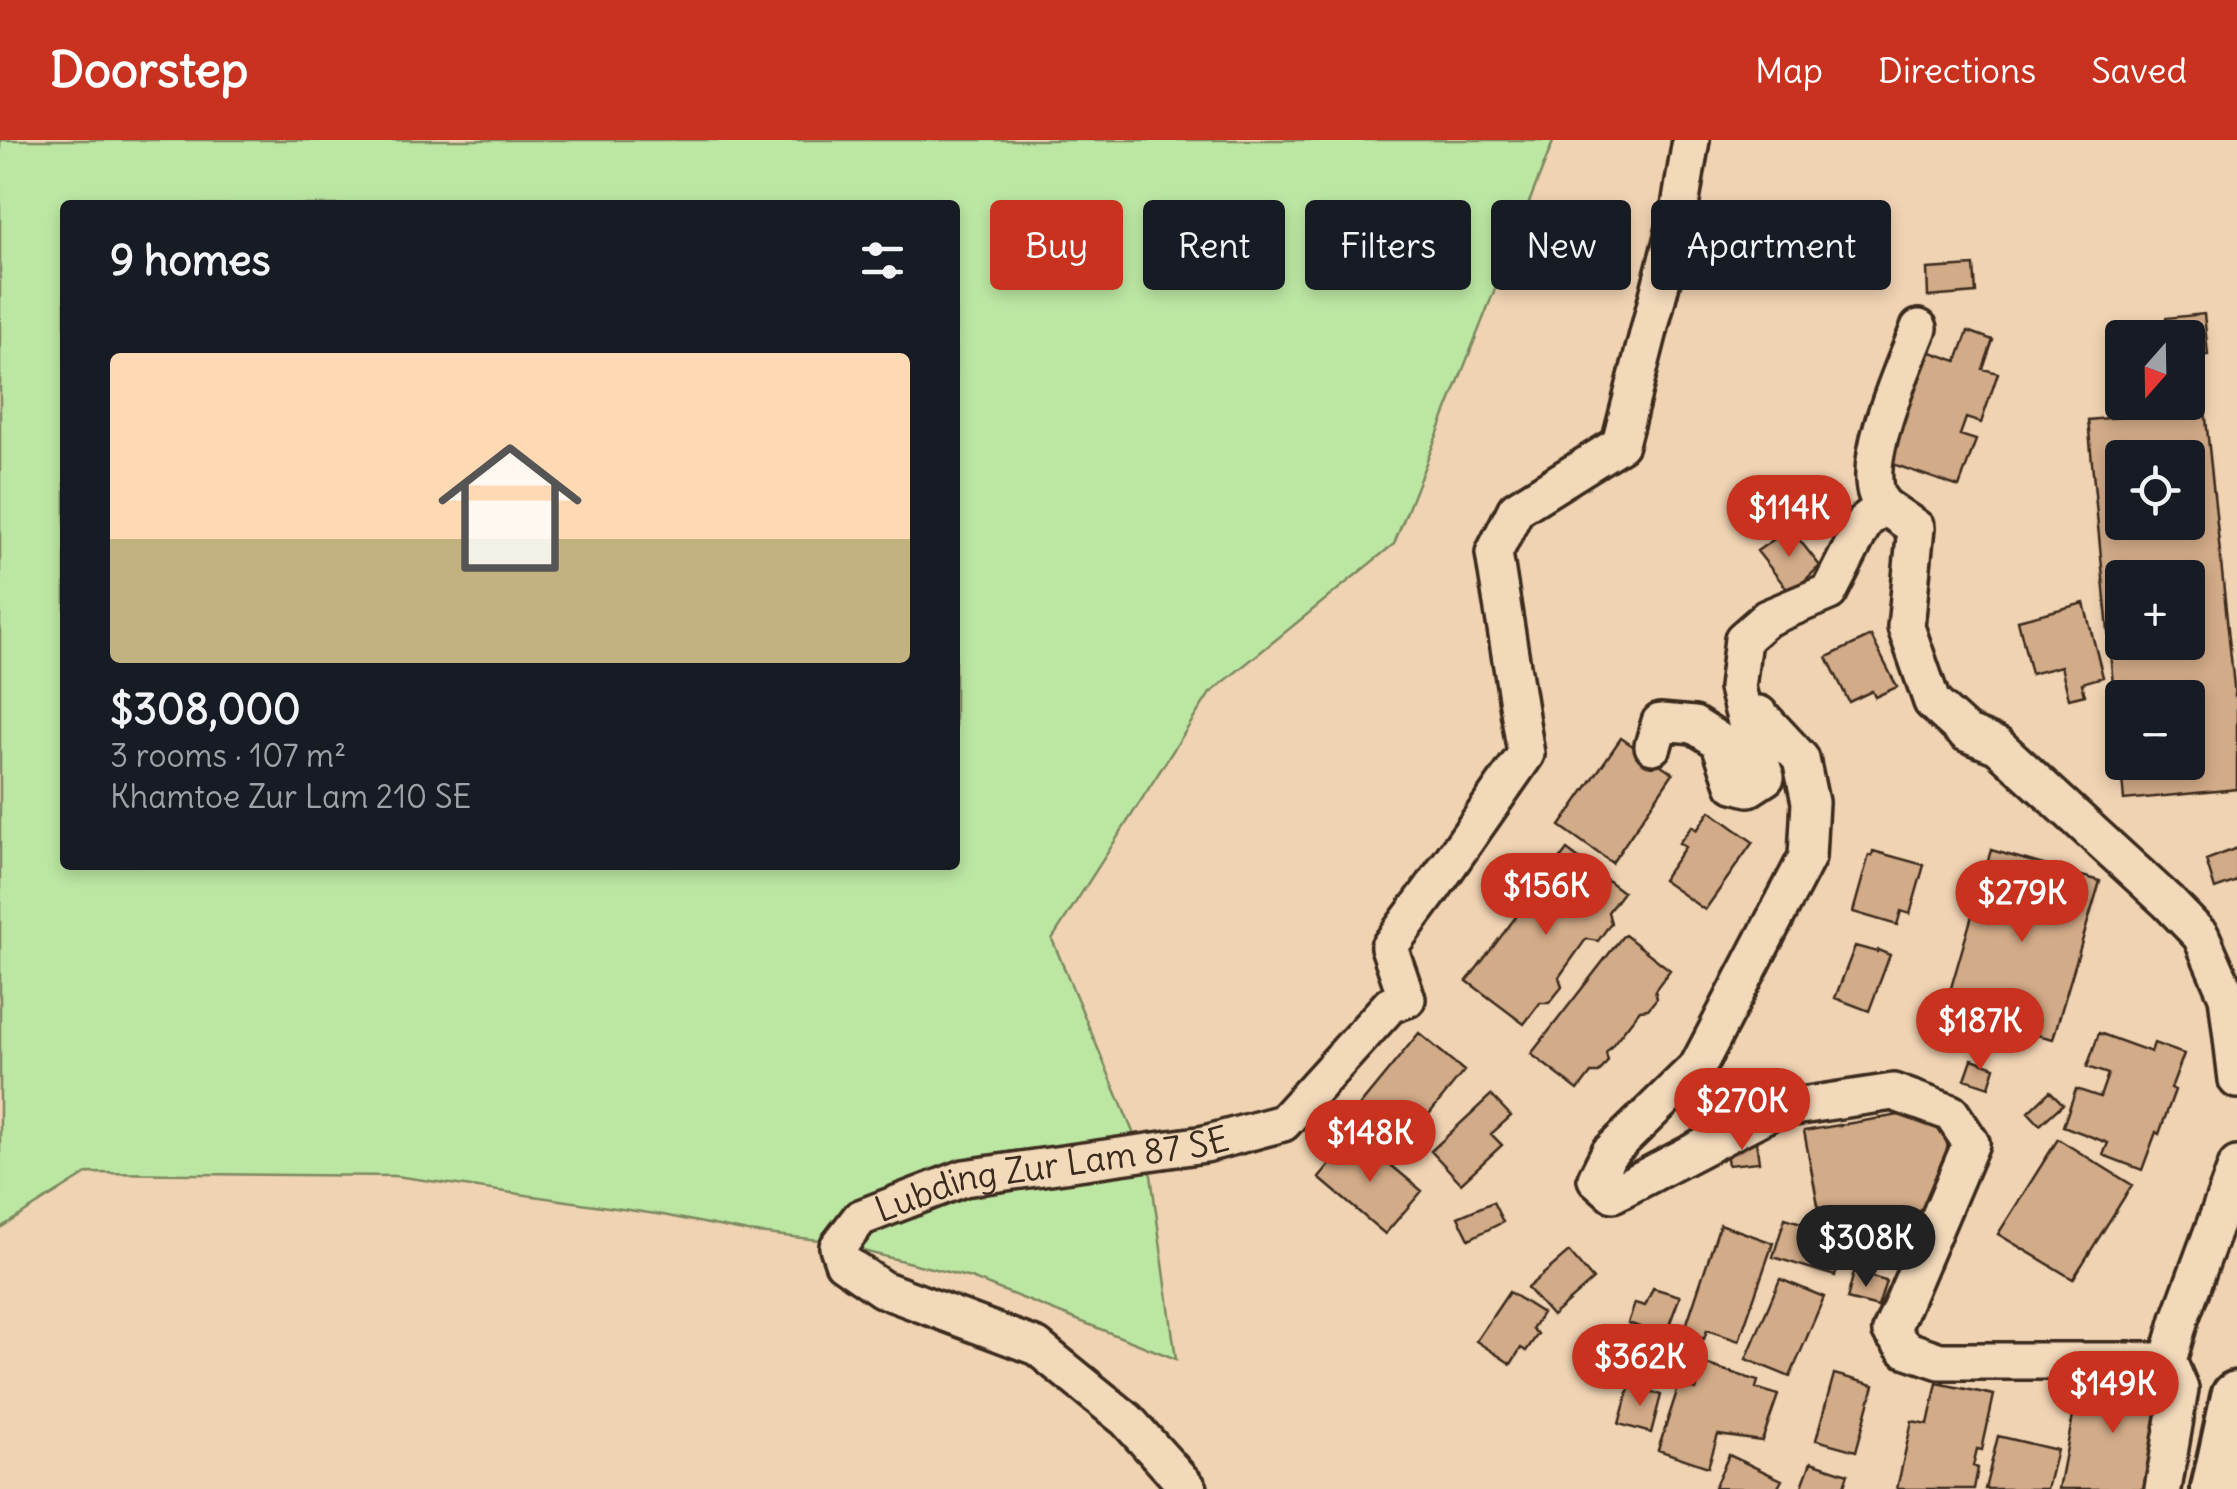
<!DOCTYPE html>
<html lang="en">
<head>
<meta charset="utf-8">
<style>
	:root { --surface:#171b24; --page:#242831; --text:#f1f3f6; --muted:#9ea1a6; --accent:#c8321e }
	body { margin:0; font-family:Delius,sans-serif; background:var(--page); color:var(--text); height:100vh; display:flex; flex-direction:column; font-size:38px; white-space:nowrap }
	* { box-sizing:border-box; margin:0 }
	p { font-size:32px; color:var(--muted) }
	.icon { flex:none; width:55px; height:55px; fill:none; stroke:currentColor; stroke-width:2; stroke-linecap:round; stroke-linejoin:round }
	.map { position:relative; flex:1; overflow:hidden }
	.panel { position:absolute; left:60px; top:60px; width:900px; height:670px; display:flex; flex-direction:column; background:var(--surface); border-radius:10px; box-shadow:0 5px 15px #0003 }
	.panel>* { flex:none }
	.hud { position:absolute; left:990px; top:60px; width:950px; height:90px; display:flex; gap:20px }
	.needle { width:65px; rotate:200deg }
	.tools { position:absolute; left:2105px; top:180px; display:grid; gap:20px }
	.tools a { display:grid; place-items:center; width:100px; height:100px; border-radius:10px; background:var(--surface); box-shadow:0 5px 15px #0003; font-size:50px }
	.price { position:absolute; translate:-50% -85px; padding:0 22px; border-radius:35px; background:var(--accent); color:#fff; font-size:32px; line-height:65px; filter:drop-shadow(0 2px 5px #0008) }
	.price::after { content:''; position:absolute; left:50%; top:60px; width:30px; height:22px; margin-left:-15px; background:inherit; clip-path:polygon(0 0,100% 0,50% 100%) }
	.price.current { background:#222; color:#fff }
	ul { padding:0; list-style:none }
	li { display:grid; align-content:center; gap:20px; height:530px; padding:0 50px }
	li span { display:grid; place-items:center; height:310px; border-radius:10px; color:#555 }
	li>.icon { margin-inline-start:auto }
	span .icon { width:180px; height:180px; fill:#fffc; stroke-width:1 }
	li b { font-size:42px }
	h2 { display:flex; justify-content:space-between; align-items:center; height:120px; padding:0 50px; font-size:42px }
	.pill { padding:0 35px; border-radius:10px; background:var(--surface); box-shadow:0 5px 15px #0003; font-size:35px; line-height:90px }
	.pill.current { background:var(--accent); color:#fff }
	header { display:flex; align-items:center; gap:60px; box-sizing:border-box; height:140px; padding:0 50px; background:var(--accent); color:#fff }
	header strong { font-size:48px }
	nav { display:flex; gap:55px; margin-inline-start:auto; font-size:35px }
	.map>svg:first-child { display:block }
	.green { fill:#bce7a3; stroke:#7c8860; stroke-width:2.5; fill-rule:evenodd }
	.building { fill:#d2ab88; stroke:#3b2a1e; stroke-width:2.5; fill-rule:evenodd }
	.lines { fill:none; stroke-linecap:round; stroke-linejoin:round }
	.minor-casing { stroke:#3b2a1e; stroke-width:42 }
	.secondary-casing { stroke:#3b2a1e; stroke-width:58 }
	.minor { stroke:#f2d9ba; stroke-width:35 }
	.secondary { stroke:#f2d9ba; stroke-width:50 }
	.labels { text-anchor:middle; stroke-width:8; stroke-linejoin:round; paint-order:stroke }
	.street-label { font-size:35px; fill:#3b2a1e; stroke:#f2d9ba }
</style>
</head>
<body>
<header>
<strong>Doorstep</strong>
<nav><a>Map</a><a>Directions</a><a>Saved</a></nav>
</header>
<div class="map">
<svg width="2237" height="1349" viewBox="0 0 2237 1349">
	<rect width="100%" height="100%" fill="#f0d3b3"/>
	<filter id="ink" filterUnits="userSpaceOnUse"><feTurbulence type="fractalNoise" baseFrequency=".01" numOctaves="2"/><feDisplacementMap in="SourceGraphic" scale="20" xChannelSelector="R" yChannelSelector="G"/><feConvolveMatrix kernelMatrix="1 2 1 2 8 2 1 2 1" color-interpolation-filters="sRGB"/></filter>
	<g filter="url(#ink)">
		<!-- green -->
		<path class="green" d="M0 0H1555L1553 2 1394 404 1210 553 1052 799 1151 1035 1176 1219 971 1138 819 1100 748 1092 663 1075 396 1036 88 1033 0 1088ZM65 65H955V725H65Z"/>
		<!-- building -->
		<path class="building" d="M1974 126 1976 153 1928 157 1927 129Z
			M2204 174 2208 215 2199 216 2201 245 2188 247V198H2167L2166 178Z
			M1968 191 1993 200 1983 229 1998 233 1981 283 1966 278 1960 295 1976 300 1959 347 1887 322 1925 210 1957 221Z
			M2205 269 2235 556H2237V649L2124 660 2088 280ZM2122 318H2188V382H2122ZM2122 438H2188V502H2122ZM2122 558H2188V622H2122Z
			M1790 388 1820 426 1791 454 1757 411Z
			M2084 463 2103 537 2082 543 2085 555 2069 559 2061 526 2031 534 2018 480Z
			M1871 496 1897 547 1875 557 1872 551 1849 562 1827 517Z
			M1621 598 1673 633 1612 723 1560 686Z
			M1710 671 1753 702 1705 770 1662 740 1685 707 1679 703 1692 686 1697 690Z
			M2237 708V741L2215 749 2206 720Z
			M1567 710 1623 752 1608 772 1611 783 1598 801 1586 799 1559 837 1562 847 1549 863H1540L1524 884 1467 841Z
			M1991 710 2100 741 2053 899 1944 872Z
			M1873 711 1924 725 1910 774 1901 771 1897 785 1853 772 1869 715 1872 716Z
			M1625 795 1670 830 1655 850 1657 858 1648 869 1640 870 1606 913 1608 921 1599 933H1591L1578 950 1531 914 1622 797Z
			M1855 806 1877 812 1878 810 1890 815 1869 871 1835 858Z
			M1419 893 1464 931 1417 989 1404 992 1392 981 1378 996 1366 986 1373 978 1360 965Z
			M2099 893 2151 912 2154 903 2184 914 2171 948 2175 950 2159 994 2156 992 2142 1030 2103 1015 2108 1003 2063 986 2076 949 2100 957 2108 934 2087 927Z
			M1972 919 1995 927 1989 947 1965 939Z
			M2050 951 2063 964 2040 985 2028 972Z
			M1491 955 1511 976 1491 994 1502 1005 1461 1043 1431 1011Z
			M1917 972 1943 982 1951 1025 1940 1055 1919 1074 1822 1086 1804 991Z
			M1355 995 1422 1051 1385 1094 1319 1038Z
			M2058 999 2132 1045 2073 1139 1998 1094Z
			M1756 1001 1759 1022 1728 1025 1725 1005Z
			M1493 1062 1503 1082 1469 1099 1458 1077Z
			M1785 1078 1847 1097 1835 1136 1773 1117Z
			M1720 1084 1773 1103 1739 1201 1707 1190 1704 1199 1684 1192Z
			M1569 1112 1593 1140 1552 1176 1527 1148Z
			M1854 1132 1886 1141 1878 1167 1847 1159Z
			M1780 1139 1824 1157 1790 1237 1746 1219Z
			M1653 1148 1680 1156 1665 1196 1628 1183 1635 1163 1645 1166Z
			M1509 1152 1542 1173 1532 1189 1538 1194 1526 1211 1521 1208 1511 1224 1476 1201Z
			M1630 1189 1663 1202 1649 1240 1615 1229Z
			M1705 1224 1758 1241 1756 1248 1778 1255 1762 1301 1718 1295 1708 1327 1658 1310 1679 1245 1696 1250Z
			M1834 1234 1874 1245 1856 1311 1816 1300Z
			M2081 1234 2167 1251 2149 1349H2059Z
			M1937 1243 1994 1255 1982 1310 1977 1309 1973 1326 1978 1328 1974 1349H1897L1912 1281 1928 1284Z
			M1630 1245 1661 1255 1651 1293 1619 1284Z
			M1998 1296 2057 1310 2047 1349H1985Z
			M1729 1315 1782 1340 1777 1349 1714 1348Z
			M1811 1322 1848 1334 1843 1349H1801Z"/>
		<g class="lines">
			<defs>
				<g id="minor">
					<path d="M1884 366C1883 365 1876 355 1876 353 1864 313 1904 227 1919 188"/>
					<path d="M1746 582 1737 548 1743 499 1767 478 1829 452 1865 381 1884 366 1916 388 1906 487 1932 562 1966 593 1998 606 2168 762 2201 796 2227 856 2237 940"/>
					<path d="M1653 606 1660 582 1694 585 1719 601 1734 644 1749 648 1766 637 1746 582 1759 574 1801 619 1810 662 1807 717 1698 926 1609 1013 1596 1039 1613 1054 1774 970 1893 952 1951 973 1971 1003 1891 1191 1905 1209 1940 1221H2168"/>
					<path d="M2168 1221 2180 1179 2237 1025"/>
					<path id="s1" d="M1189 1349 1127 1280 1037 1207 882 1149 843 1122 838 1107 860 1078 964 1038 1205 1004 1283 983 1390 865 1407 859 1389 807 1434 746 1526 614 1494 413 1516 369 1620 304 1679 73 1691 0"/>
					<path d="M2163 1349 2180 1249 2168 1221"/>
				</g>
				<path id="secondary" d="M2217 1349 2237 1257"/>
			</defs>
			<!-- minor casing -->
			<use href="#minor" class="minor-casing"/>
			<!-- secondary casing -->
			<use href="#secondary" class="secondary-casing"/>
			<!-- minor -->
			<use href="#minor" class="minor"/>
			<!-- secondary -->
			<use href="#secondary" class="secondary"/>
		</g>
	</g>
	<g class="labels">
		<!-- street labels -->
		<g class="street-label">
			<text dy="12" stroke="none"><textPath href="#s1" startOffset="672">Lubding Zur Lam 87 SE</textPath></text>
		</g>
	</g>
</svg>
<div class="tools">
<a><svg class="needle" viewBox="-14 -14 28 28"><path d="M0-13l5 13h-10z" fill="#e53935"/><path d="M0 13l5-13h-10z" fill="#9ea1a6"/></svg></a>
<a><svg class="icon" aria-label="locate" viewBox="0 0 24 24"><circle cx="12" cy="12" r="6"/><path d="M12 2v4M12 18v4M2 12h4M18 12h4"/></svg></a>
<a>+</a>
<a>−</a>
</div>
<b class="price" style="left:1789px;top:420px">$114K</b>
<b class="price" style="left:1546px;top:798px">$156K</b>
<b class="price" style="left:2022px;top:805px">$279K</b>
<b class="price" style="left:1980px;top:933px">$187K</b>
<b class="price" style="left:1742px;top:1013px">$270K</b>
<b class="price" style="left:1370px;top:1045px">$148K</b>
<b class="price current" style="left:1866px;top:1150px">$308K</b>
<b class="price" style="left:1640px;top:1269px">$362K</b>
<b class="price" style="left:2113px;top:1296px">$149K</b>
<div class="hud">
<a class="pill current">Buy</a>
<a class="pill">Rent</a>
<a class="pill">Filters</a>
<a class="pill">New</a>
<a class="pill">Apartment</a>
</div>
<section class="panel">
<h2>9 homes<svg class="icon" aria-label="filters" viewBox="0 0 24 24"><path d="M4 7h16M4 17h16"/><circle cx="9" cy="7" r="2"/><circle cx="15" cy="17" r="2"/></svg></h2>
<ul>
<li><span style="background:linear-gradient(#ffd9b3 60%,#c2b280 0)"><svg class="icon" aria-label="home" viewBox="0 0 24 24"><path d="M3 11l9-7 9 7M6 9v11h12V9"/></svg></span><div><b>$308,000</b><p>3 rooms · 107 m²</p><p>Khamtoe Zur Lam 210 SE</p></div></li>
</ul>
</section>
</div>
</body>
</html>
